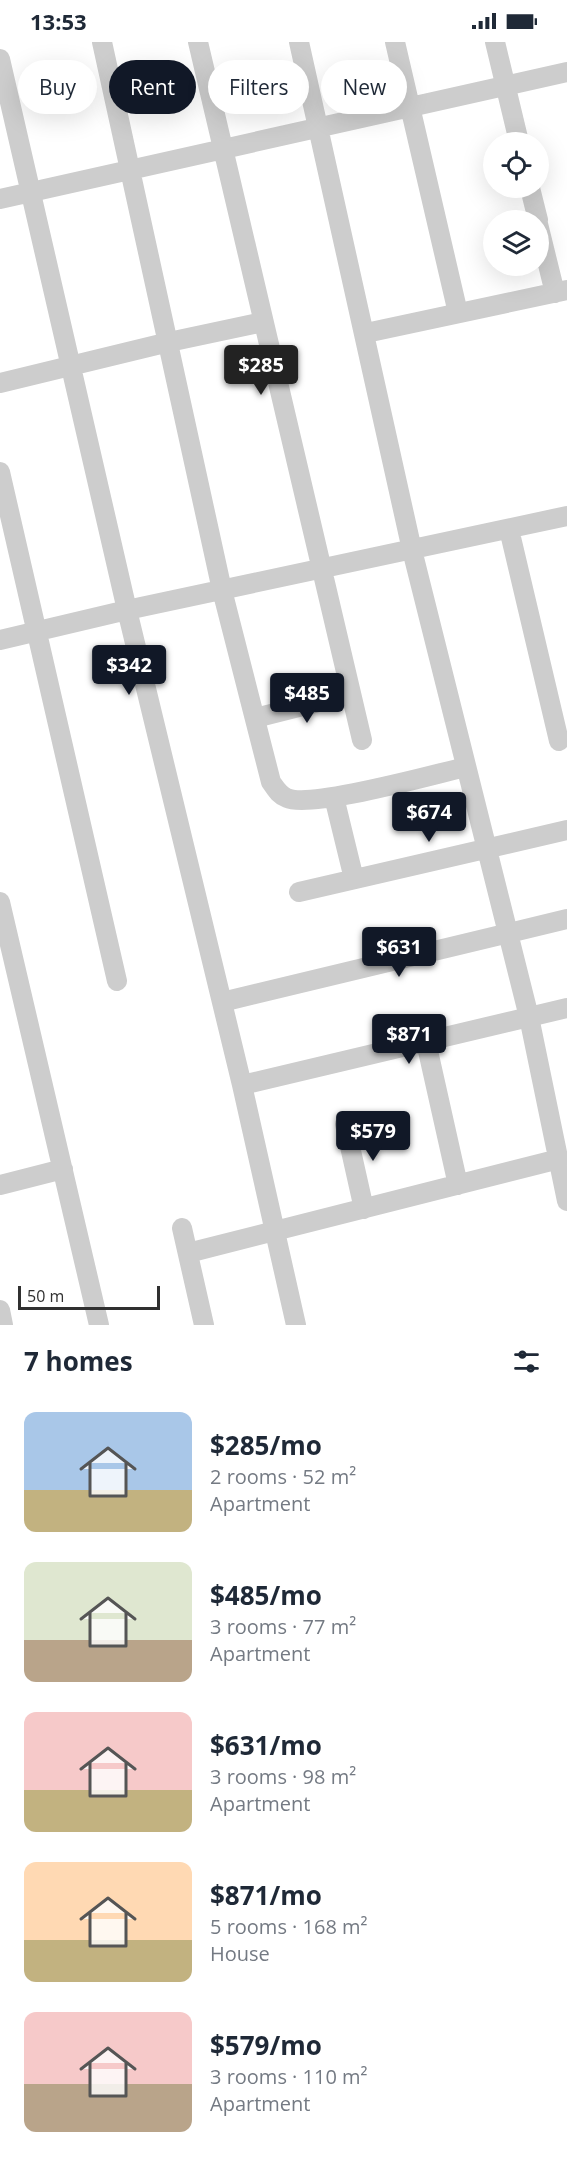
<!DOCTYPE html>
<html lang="en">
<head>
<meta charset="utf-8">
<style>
	:root { --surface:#fff; --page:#f6f6f7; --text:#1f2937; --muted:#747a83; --accent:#111827 }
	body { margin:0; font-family:"Open Sans",sans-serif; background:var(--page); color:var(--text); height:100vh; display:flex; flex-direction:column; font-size:22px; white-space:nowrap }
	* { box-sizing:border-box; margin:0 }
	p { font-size:20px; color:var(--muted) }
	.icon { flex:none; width:33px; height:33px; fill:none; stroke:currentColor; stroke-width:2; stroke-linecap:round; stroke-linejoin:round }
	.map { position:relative; height:1283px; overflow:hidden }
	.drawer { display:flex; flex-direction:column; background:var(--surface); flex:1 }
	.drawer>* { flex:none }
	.banner { position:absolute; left:18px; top:18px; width:531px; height:54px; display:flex; gap:12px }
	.buttons { position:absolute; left:483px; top:90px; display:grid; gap:12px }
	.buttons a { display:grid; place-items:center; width:66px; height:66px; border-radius:50%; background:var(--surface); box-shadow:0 6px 24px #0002; font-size:30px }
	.scale { position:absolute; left:18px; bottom:15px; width:142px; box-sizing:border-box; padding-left:6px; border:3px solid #303030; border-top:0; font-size:16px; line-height:21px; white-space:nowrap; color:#303030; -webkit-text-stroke:4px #fff; paint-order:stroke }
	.price { position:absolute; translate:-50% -51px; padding:0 14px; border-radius:6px; background:var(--accent); color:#fff; font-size:20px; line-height:39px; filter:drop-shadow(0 2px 3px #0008) }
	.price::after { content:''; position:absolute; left:50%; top:36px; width:18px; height:14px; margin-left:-9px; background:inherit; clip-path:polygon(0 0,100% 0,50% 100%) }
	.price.selected { background:#222; color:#fff }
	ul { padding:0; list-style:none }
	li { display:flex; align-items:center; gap:18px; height:150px; padding:0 24px }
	li span { display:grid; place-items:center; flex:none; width:168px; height:120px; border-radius:12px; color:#555 }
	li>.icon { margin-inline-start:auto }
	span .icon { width:72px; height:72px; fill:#fffc; stroke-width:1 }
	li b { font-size:26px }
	h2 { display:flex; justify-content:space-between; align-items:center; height:72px; padding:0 24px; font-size:26px }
	.chip { padding:0 21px; border-radius:27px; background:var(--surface); box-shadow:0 6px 24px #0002; font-size:21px; line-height:54px }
	.chip.selected { background:var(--accent); color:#fff }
	.status { display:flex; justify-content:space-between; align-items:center; height:42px; padding:0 30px; background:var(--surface); direction:ltr }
	.status svg { height:16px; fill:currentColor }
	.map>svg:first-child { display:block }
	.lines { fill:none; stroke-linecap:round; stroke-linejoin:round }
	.minor { stroke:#cdcdcd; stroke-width:20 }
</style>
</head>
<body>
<div class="status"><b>13:53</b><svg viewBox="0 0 49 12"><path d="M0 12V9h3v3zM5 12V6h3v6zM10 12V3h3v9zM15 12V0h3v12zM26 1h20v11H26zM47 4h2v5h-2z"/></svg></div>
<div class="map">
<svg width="567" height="1283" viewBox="0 0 567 1283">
	<rect width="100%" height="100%" fill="#fff"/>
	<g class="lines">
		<!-- minor -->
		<path class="minor" d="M102 0 222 548 271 740C276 747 279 753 287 756 311 767 435 732 466 725
			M198 0 362 698
			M299 0 412 508 529 975 567 1159
			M395 0 458 271
			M495 0 519 100
			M0 17 127 568 242 1043 296 1283
			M530 146 538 178
			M0 157 567 30
			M538 182 555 251
			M366 291 567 248
			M0 341 169 300 263 280
			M0 430 117 939
			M509 487 559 699
			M0 598 127 568 567 474
			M255 676 350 652
			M334 755 354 837
			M299 850 567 788
			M0 860 99 1283
			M222 960 567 877
			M426 1000 458 1143
			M242 1043 567 966
			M345 1082 364 1167
			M0 1143 63 1127
			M182 1186 204 1283
			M188 1211 559 1117
			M0 1268 3 1283"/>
	</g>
</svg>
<div class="buttons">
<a><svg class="icon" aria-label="locate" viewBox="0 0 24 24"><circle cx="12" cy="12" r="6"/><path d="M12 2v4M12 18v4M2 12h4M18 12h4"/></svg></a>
<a><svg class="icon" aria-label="layers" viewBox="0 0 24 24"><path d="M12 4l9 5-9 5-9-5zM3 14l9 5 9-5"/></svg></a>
</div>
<div class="scale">50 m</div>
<b class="price selected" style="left:261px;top:354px">$285</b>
<b class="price" style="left:129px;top:654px">$342</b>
<b class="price" style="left:307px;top:682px">$485</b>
<b class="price" style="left:429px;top:801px">$674</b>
<b class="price" style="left:399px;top:936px">$631</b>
<b class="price" style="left:409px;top:1023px">$871</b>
<b class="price" style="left:373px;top:1120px">$579</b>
<div class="banner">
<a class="chip">Buy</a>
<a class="chip selected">Rent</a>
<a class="chip">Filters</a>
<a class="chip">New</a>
</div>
</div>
<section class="drawer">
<h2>7 homes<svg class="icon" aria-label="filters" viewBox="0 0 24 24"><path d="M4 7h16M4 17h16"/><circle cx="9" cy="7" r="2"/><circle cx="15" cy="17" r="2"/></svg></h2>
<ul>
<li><span style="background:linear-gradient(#a9c7e8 65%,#c2b280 0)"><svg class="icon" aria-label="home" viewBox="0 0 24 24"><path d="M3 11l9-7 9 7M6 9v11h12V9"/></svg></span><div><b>$285/mo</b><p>2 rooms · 52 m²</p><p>Apartment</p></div></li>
<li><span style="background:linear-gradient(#dfe7d0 65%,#b9a48a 0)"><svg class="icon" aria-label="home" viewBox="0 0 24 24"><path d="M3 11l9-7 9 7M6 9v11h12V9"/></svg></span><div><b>$485/mo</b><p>3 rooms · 77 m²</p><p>Apartment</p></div></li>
<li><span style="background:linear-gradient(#f6c9c9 65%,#c2b280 0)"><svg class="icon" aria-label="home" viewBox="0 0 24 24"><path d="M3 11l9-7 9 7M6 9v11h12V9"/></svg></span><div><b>$631/mo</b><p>3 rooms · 98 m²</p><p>Apartment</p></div></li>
<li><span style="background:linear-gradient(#ffd9b3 65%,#c2b280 0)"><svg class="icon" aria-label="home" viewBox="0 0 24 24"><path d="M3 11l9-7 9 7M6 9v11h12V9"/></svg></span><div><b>$871/mo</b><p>5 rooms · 168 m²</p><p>House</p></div></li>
<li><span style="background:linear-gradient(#f6c9c9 60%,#b9a48a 0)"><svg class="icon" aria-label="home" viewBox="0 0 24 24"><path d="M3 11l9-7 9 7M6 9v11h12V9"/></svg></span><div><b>$579/mo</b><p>3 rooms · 110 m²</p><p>Apartment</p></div></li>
</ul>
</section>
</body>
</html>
